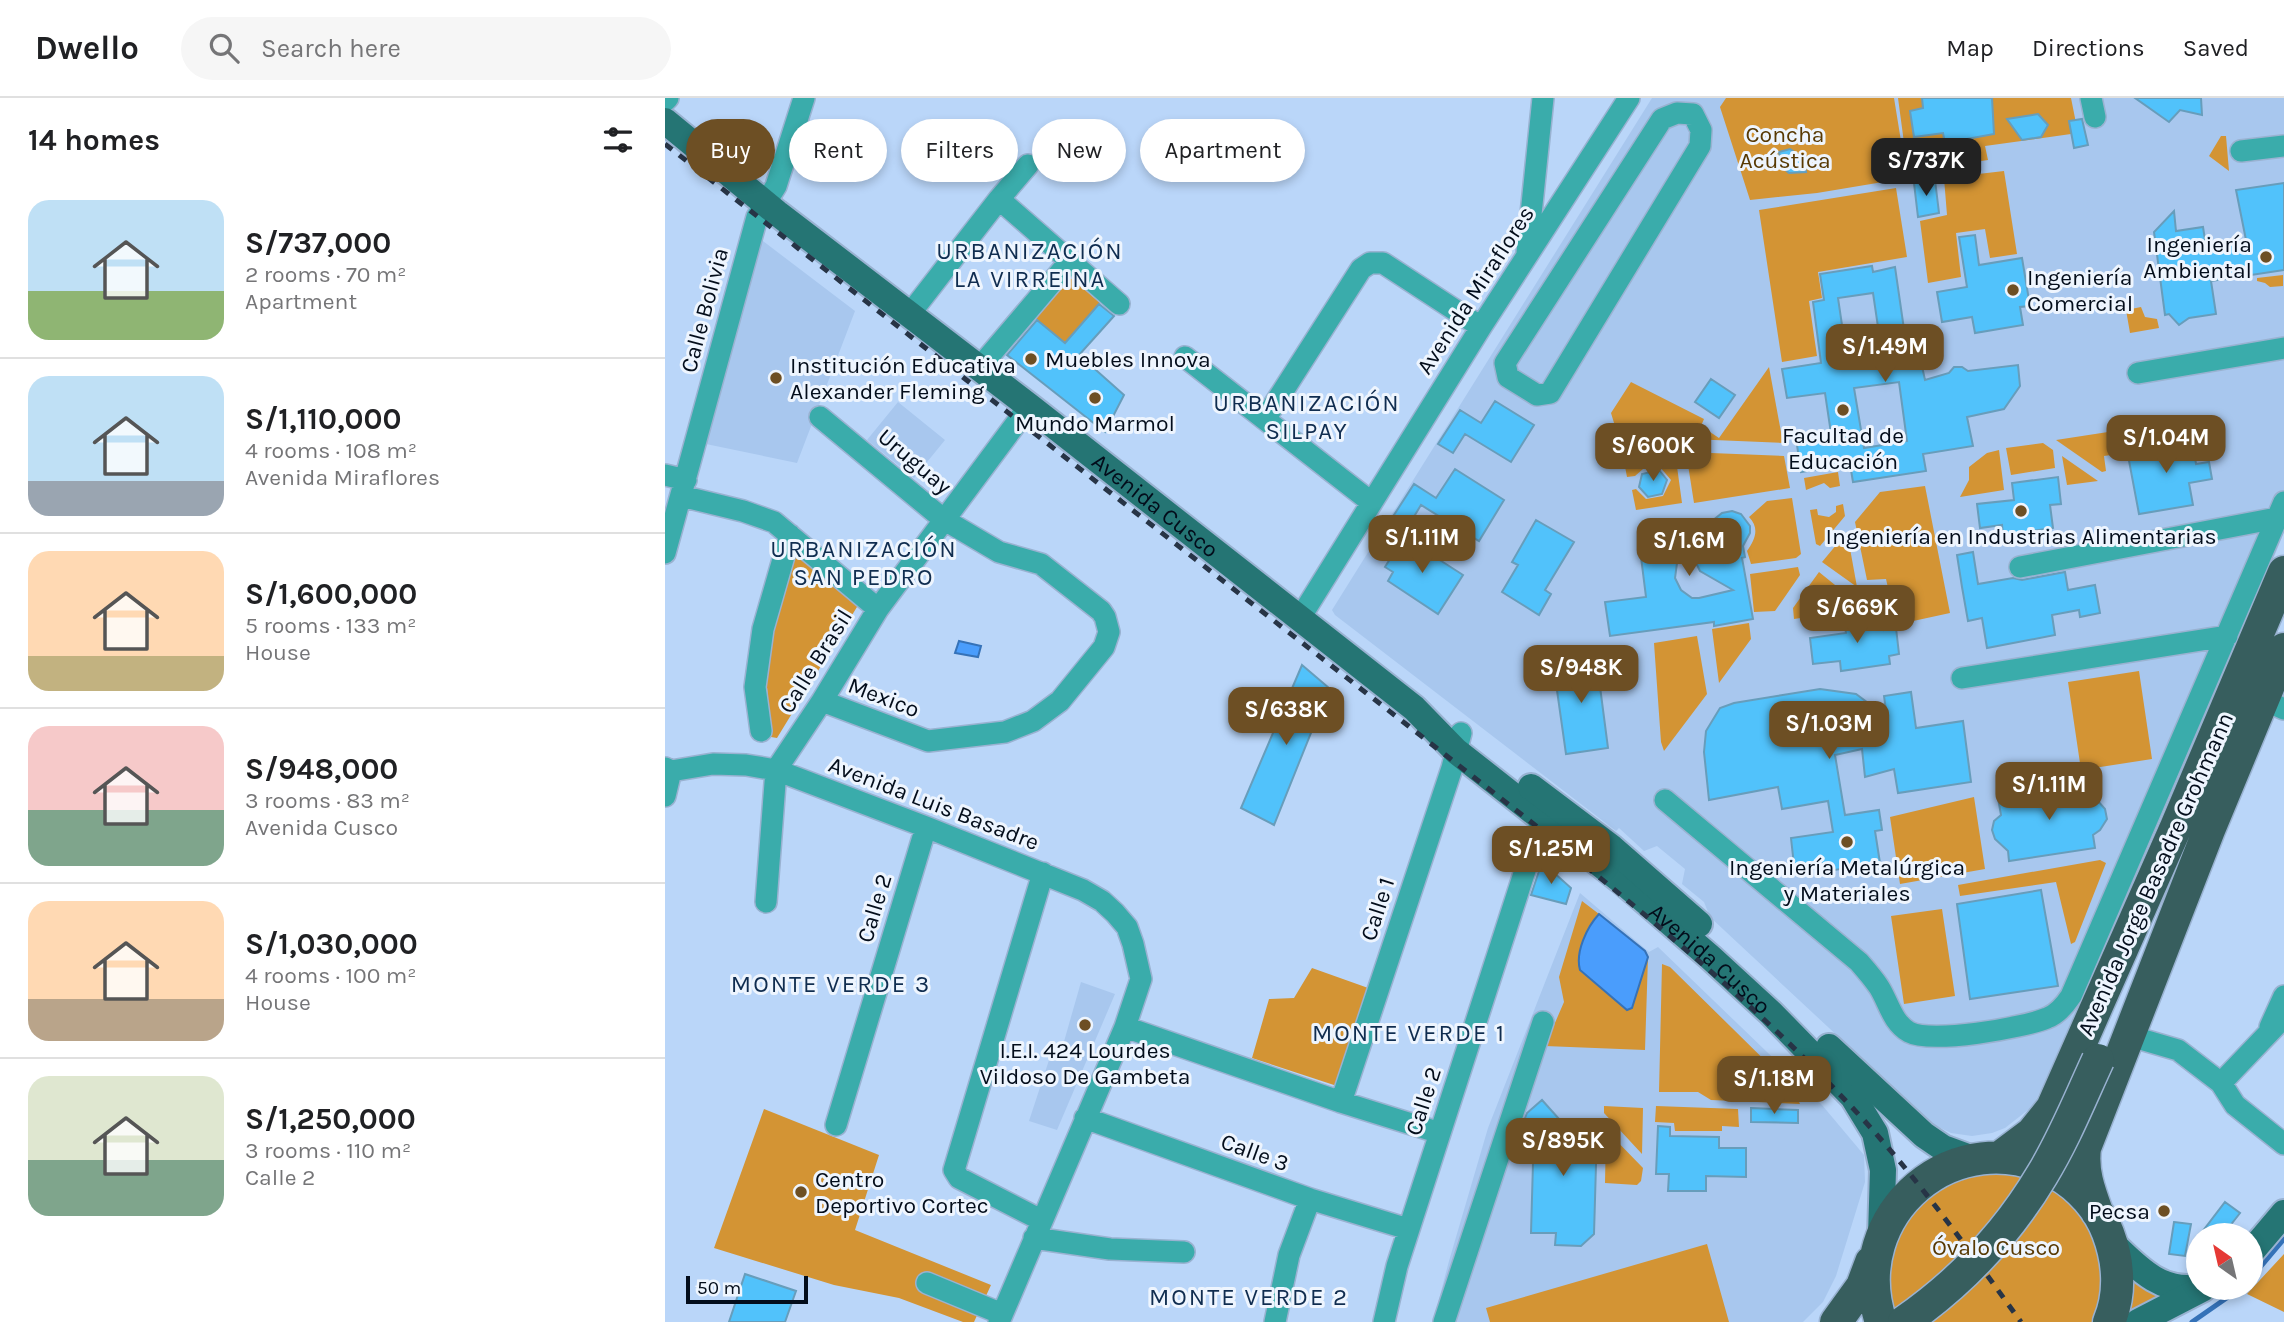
<!DOCTYPE html>
<html lang="en">
<head>
<meta charset="utf-8">
<style>
	:root { --surface:#fff; --page:#f6f6f6; --text:#202124; --muted:#757577; --line:#e0e0e0; --accent:#6d4f24 }
	body { margin:0; font-family:Karla,sans-serif; background:var(--page); color:var(--text); height:100vh; display:flex; flex-direction:column; font-size:26px; white-space:nowrap }
	* { box-sizing:border-box; margin:0 }
	p { font-size:23px; color:var(--muted) }
	.icon { flex:none; width:38px; height:38px; fill:none; stroke:currentColor; stroke-width:2; stroke-linecap:round; stroke-linejoin:round }
	.map { position:relative; flex:1; overflow:hidden }
	.sheet { display:flex; flex-direction:column; background:var(--surface); width:665px }
	.sheet>* { flex:none }
	.top-card { position:absolute; left:21px; top:21px; width:665px; height:63px; display:flex; gap:14px }
	.needle { width:46px; rotate:326deg }
	.buttons { position:absolute; left:1521px; top:1125px; display:grid; gap:14px }
	.buttons a { display:grid; place-items:center; width:77px; height:77px; border-radius:50%; background:var(--surface); box-shadow:0 4px 10px #0003; font-size:35px }
	.scale { position:absolute; left:21px; bottom:18px; width:122px; box-sizing:border-box; padding-left:7px; border:4px solid #030d1b; border-top:0; font-size:19px; line-height:24px; white-space:nowrap; color:#030d1b; -webkit-text-stroke:5px #eef5fe; paint-order:stroke }
	.price { position:absolute; translate:-50% -60px; padding:0 16px; border-radius:14px; background:var(--accent); color:#fff; font-size:23px; line-height:46px; filter:drop-shadow(0 2px 4px #0008) }
	.price::after { content:''; position:absolute; left:50%; top:42px; width:21px; height:16px; margin-left:-10px; background:inherit; clip-path:polygon(0 0,100% 0,50% 100%) }
	.price.selected { background:#222; color:#fff }
	ul { padding:0; list-style:none }
	li { display:flex; align-items:center; gap:21px; height:175px; padding:0 28px }
	li+li { border-top:2px solid var(--line) }
	li span { display:grid; place-items:center; flex:none; width:196px; height:140px; border-radius:21px; color:#555 }
	li>.icon { margin-inline-start:auto }
	span .icon { width:84px; height:84px; fill:#fffc; stroke-width:1 }
	li b { font-size:30px }
	h2 { display:flex; justify-content:space-between; align-items:center; height:84px; padding:0 28px; font-size:30px }
	.tag { padding:0 24px; border-radius:32px; background:var(--surface); box-shadow:0 4px 10px #0003; font-size:24px; line-height:63px }
	.tag.selected { background:var(--accent); color:#fff }
	header { display:flex; align-items:center; gap:42px; box-sizing:border-box; height:98px; padding:0 35px; background:var(--surface); border-bottom:2px solid var(--line) }
	header strong { font-size:33px }
	nav { display:flex; gap:38px; margin-inline-start:auto; font-size:24px }
	.search { width:490px; height:63px; background:var(--page); display:flex; align-items:center; gap:18px; box-sizing:border-box; padding:0 24px; border-radius:38px; color:var(--muted); font-size:26px }
	main { display:flex; flex:1; min-height:0 }
	.map>svg:first-child { display:block }
	.built { fill:#a8c7ee }
	.green { fill:#d39434; fill-rule:evenodd }
	.water { fill:#4a9dfc; stroke:#3572b8; stroke-width:2 }
	.lines { fill:none; stroke-linecap:round; stroke-linejoin:round }
	.stream { stroke:#3572b8; stroke-width:5 }
	.building { fill:#51c2fb; stroke:#679dbb; stroke-width:2; fill-rule:evenodd }
	.minor-casing { stroke:#99b2d1; stroke-width:24 }
	.major-casing { stroke:#99b2d1; stroke-width:30 }
	.highway-casing { stroke:#99b2d1; stroke-width:35 }
	.minor { stroke:#3aacab; stroke-width:21 }
	.major { stroke:#257574; stroke-width:26 }
	.highway { stroke:#375e5e; stroke-width:32 }
	.rail { stroke:#273446; stroke-width:5; stroke-dasharray:9 9; stroke-linecap:butt }
	.highway-bridge-casing { stroke:#99b2d1; stroke-width:35; stroke-linecap:butt }
	.highway-bridge { stroke:#375e5e; stroke-width:32 }
	.poi-dot { fill:#6d4f24; stroke:#eef5fe; stroke-width:2.5 }
	.labels { text-anchor:middle; stroke-width:6; stroke-linejoin:round; paint-order:stroke }
	.park-label { font-size:23px; fill:#583903; stroke:#eef5fe }
	.poi-label { font-size:23px; fill:#030d1b; stroke:#eef5fe }
	.street-label { font-size:23px; fill:#030d1b; stroke:#eef5fe }
	.neighbourhood-label { font-size:24px; letter-spacing:2px; fill:#102d50; stroke:#eef5fe }
</style>
</head>
<body>
<header>
<strong>Dwello</strong>
<div class="search"><svg class="icon" aria-label="search" viewBox="0 0 24 24"><circle cx="10" cy="10" r="6"/><path d="M15 15l6 6"/></svg>Search here</div>
<nav><a>Map</a><a>Directions</a><a>Saved</a></nav>
</header>
<main>
<section class="sheet">
<h2>14 homes<svg class="icon" aria-label="filters" viewBox="0 0 24 24"><path d="M4 7h16M4 17h16"/><circle cx="9" cy="7" r="2"/><circle cx="15" cy="17" r="2"/></svg></h2>
<ul>
<li><span style="background:linear-gradient(#bfe0f5 65%,#8fb573 0)"><svg class="icon" aria-label="home" viewBox="0 0 24 24"><path d="M3 11l9-7 9 7M6 9v11h12V9"/></svg></span><div><b>S/737,000</b><p>2 rooms · 70 m²</p><p>Apartment</p></div></li>
<li><span style="background:linear-gradient(#bfe0f5 75%,#9aa5b1 0)"><svg class="icon" aria-label="home" viewBox="0 0 24 24"><path d="M3 11l9-7 9 7M6 9v11h12V9"/></svg></span><div><b>S/1,110,000</b><p>4 rooms · 108 m²</p><p>Avenida Miraflores</p></div></li>
<li><span style="background:linear-gradient(#ffd9b3 75%,#c2b280 0)"><svg class="icon" aria-label="home" viewBox="0 0 24 24"><path d="M3 11l9-7 9 7M6 9v11h12V9"/></svg></span><div><b>S/1,600,000</b><p>5 rooms · 133 m²</p><p>House</p></div></li>
<li><span style="background:linear-gradient(#f6c9c9 60%,#7fa58c 0)"><svg class="icon" aria-label="home" viewBox="0 0 24 24"><path d="M3 11l9-7 9 7M6 9v11h12V9"/></svg></span><div><b>S/948,000</b><p>3 rooms · 83 m²</p><p>Avenida Cusco</p></div></li>
<li><span style="background:linear-gradient(#ffd9b3 70%,#b9a48a 0)"><svg class="icon" aria-label="home" viewBox="0 0 24 24"><path d="M3 11l9-7 9 7M6 9v11h12V9"/></svg></span><div><b>S/1,030,000</b><p>4 rooms · 100 m²</p><p>House</p></div></li>
<li><span style="background:linear-gradient(#dfe7d0 60%,#7fa58c 0)"><svg class="icon" aria-label="home" viewBox="0 0 24 24"><path d="M3 11l9-7 9 7M6 9v11h12V9"/></svg></span><div><b>S/1,250,000</b><p>3 rooms · 110 m²</p><p>Calle 2</p></div></li>
</ul>
</section>
<div class="map">
<svg width="1619" height="1224" viewBox="0 0 1619 1224">
	<rect width="100%" height="100%" fill="#bad6f9"/>
	<!-- built -->
	<path class="built" d="M987 0H1619V434L1594 497 1378 988 1368 1008 1340 1030 1327 1035 1307 1038 1286 1035 1267 1026 1045 819 1039 804 1017 786 1020 771 992 748 979 753 954 730 951 733 670 517 667 512Z
		M90 137 190 213 132 365 41 346Z
		M233 304 280 342 249 380 202 342Z
		M915 795 984 854 993 849 1157 1007 1199 1057 1200 1084 1171 1178 1158 1204 1138 1224H768L784 1163 823 1030Z
		M416 884 450 896 392 1032 364 1023 385 959 394 961Z"/>
	<!-- green -->
	<path class="green" d="M1061 0H1229L1242 80 1152 95 1085 102 1055 9Z
		M1233 0H1406L1413 35 1320 48 1323 62 1248 73 1242 67ZM1299 52V58L1263 62V57Z
		M1556 38H1561L1564 73 1544 58Z
		M1339 73 1352 156 1325 160 1320 131 1291 135 1296 179 1263 185 1255 123 1282 117 1279 80Z
		M1231 90 1242 159 1153 174 1157 200 1144 203 1152 258 1117 264 1094 112Z
		M1618 177V188L1605 189 1600 185 1592 183V180Z
		M404 178 435 205 400 245 368 218Z
		M1476 209 1480 219 1492 221 1494 230 1465 235 1461 212Z
		M1104 269 1118 345 953 338 946 315 966 284 1039 321 1036 328 1054 340Z
		M1443 334 1446 357 1439 358 1441 373 1437 374 1391 342Z
		M1378 345 1388 352 1390 370 1346 377 1341 350Z
		M1334 352 1339 392 1295 399 1304 382V369L1322 355Z
		M957 353 1010 354 1017 405 971 412 967 392 971 391 981 401 998 398 1006 382 995 369 978 371 970 378 962 379Z
		M1021 354 1119 358 1125 390 1029 405Z
		M1397 358 1433 383 1402 387Z
		M1173 374 1175 388 1165 390 1159 385 1141 392 1139 380Z
		M1260 388 1285 515 1239 525 1228 512 1221 481 1202 482 1190 424 1215 394Z
		M1127 400 1136 456 1131 460 1086 466 1082 453C1090 442 1095 430 1084 419L1102 403Z
		M1178 406 1180 418 1155 448 1151 446 1145 412 1152 411 1153 417 1164 419 1171 414V408Z
		M1182 434 1192 489 1157 464Z
		M129 454 195 504 112 640 106 639 100 565Z
		M1133 469 1135 477 1110 513 1089 514 1085 476Z
		M1154 474 1191 504 1194 511 1129 521 1128 510Z
		M1084 525 1086 541 1054 585 1047 531Z
		M1032 538 1042 596 999 653 996 644 989 545Z
		M1474 573 1487 661 1416 672 1403 584Z
		M1309 699 1320 771 1235 786 1225 719Z
		M1435 762 1441 765 1410 844 1406 846 1391 784 1295 798 1293 787Z
		M917 803 934 816 928 822 967 910 983 859 980 952 880 948 899 904 894 879Z
		M1277 811 1290 898 1239 906 1226 818Z
		M997 866 1005 869 1127 989 1135 1006 1046 1002 1033 994H994Z
		M647 870 706 891 672 988 587 960 604 901 629 900Z
		M939 1008 978 1010 977 1056 939 1015Z
		M991 1008 1073 1011 1074 1029 1057 1028V1033H1010L1009 1025 990 1024Z
		M99 1011 214 1057 190 1132 326 1187 309 1224H298L234 1200 169 1187 49 1150Z
		M941 1032 978 1070 976 1083 972 1087 940 1085Z
		M1325 1075H1346L1388 1090 1404 1102 1419 1119 1431 1141 1439 1191 1431 1224H1232C1229 1209 1223 1192 1223 1176 1223 1142 1250 1104 1279 1088 1293 1080 1309 1077 1325 1075Z
		M1042 1146 1064 1224H825L821 1210Z
		M1619 1156V1214L1582 1196Z
		M1463 1174 1478 1188 1495 1200 1470 1219 1459 1215Z"/>
	<!-- water -->
	<path class="water" d="M294 543 316 548 313 559 290 555Z
		M934 816 980 853 983 859 967 910 962 912 915 872C910 854 922 829 934 816Z"/>
	<g class="lines">
		<!-- stream -->
		<path class="stream" d="M1586 1180 1619 1141
			M1527 1224 1576 1190"/>
	</g>
	<!-- building -->
	<path class="building" d="M1257 0H1327L1329 36 1280 45 1278 35 1249 39 1245 13 1258 10Z
		M1470 0H1536L1537 17 1515 12 1504 24Z
		M1373 16 1383 27 1376 39 1357 42 1342 21Z
		M1417 21 1423 47 1409 50 1404 23Z
		M1125 51 1138 60 1141 74 1124 75 1117 69 1114 54Z
		M1270 82 1274 115 1253 119 1249 85Z
		M1619 85V172L1546 183 1551 216 1524 220 1514 227 1504 216 1500 217 1489 134 1509 113 1511 133 1538 129 1541 148 1581 142 1571 92Z
		M1310 137 1314 167 1357 160 1365 208 1355 209 1358 227 1310 235 1307 219 1277 224 1272 194 1302 189 1294 139Z
		M1207 168 1208 174 1230 169 1242 252 1253 250 1260 282 1284 275 1289 269H1297L1303 273 1353 267 1355 288 1339 311 1302 319 1308 348 1258 356 1261 373 1188 384 1185 366 1136 374 1132 347 1167 342 1160 295 1122 300 1117 271 1156 265 1148 204 1159 202 1155 176ZM1208 195 1217 256 1182 261 1173 200ZM1234 284 1242 343 1199 350 1189 290Z
		M434 206 449 218 414 257 459 297 440 334 342 257 372 222 400 245Z
		M1046 281 1070 297 1054 320 1030 304Z
		M830 303 869 327 846 364 800 336 788 355 773 346 795 312 816 325Z
		M1527 341 1531 366 1544 364 1547 381 1524 385 1528 407 1474 416 1462 352Z
		M790 371 839 402 814 443 756 407 742 430 727 420 749 386 771 400Z
		M994 372 1002 382 997 396 983 399 974 389 977 376Z
		M1393 379 1396 406 1385 407 1388 430 1338 437 1337 427 1315 430 1312 406 1349 402 1347 385Z
		M1067 413 1076 416 1085 428V435L1078 448 1080 459 1077 460 1088 521 1049 528V524L945 538 940 504 981 499 973 435 1047 423 1057 415ZM1016 435 1035 473 1068 492 1034 500H1027L1016 492 1010 480Z
		M871 422 909 444 880 492 886 496 874 517 837 494 853 467 847 464Z
		M739 439 798 477 773 516 723 483 728 474 720 469Z
		M1308 454 1313 486 1348 480 1357 482 1400 474 1403 492 1430 487 1435 515 1415 519 1414 512 1387 517 1390 537 1322 550 1317 520 1303 523 1297 489 1292 457Z
		M1217 518 1219 532 1231 530 1234 556 1224 558 1225 566 1176 573 1175 563 1148 566 1145 540 1181 535 1179 523Z
		M931 558 943 650 901 656 888 564Z
		M637 567 664 590 609 727 576 710Z
		M1155 591 1191 596 1222 619 1219 598 1246 594 1251 630 1298 623 1306 684 1233 695 1229 671 1200 679 1197 651 1170 657 1180 717 1214 712 1217 732 1210 733 1215 765 1163 773 1155 763 1129 767 1126 740 1168 734 1163 703 1117 711 1113 689 1044 702 1039 654 1041 633 1055 610 1069 605Z
		M1420 684 1425 700 1433 703 1440 711 1442 721 1435 732 1428 737 1430 750 1344 763 1343 753 1330 741 1327 732 1329 723 1336 717 1333 700Z
		M877 764 906 790 901 806 866 797Z
		M1376 792 1393 888 1305 901 1292 806Z
		M877 1002 894 1021 909 1022 908 1031 932 1032 929 1136 916 1148 890 1147 891 1135H866L869 1030 860 1020 862 1015Z
		M1086 1010 1133 1012V1025L1086 1024Z
		M993 1028 1005 1029V1038L1054 1039V1050H1081V1079L1041 1078V1093H1003L1004 1076H991Z
		M1560 1104 1575 1115 1557 1138H1534Z
		M1509 1124 1526 1126 1520 1158 1504 1156Z
		M80 1176 131 1193 120 1224H64Z"/>
	<g class="lines">
		<defs>
			<path id="minor" d="M1426 0 1430 19
				M0 3 3 0
				M1012 15 1028 16 1036 32 1035 48 885 295 872 297 843 279 840 265 997 21Z
				M1576 53 1619 48
				M334 101 454 206
				M862 155 878 0
				M244 217 334 101 363 67
				M520 259 706 404
				M314 270 405 163
				M1473 275 1619 250
				M155 319 278 421 334 454 376 466 436 513 440 519 444 534 439 549 395 603 368 623 340 634 263 643 157 603
				M600 321 696 171 705 165H718L816 229
				M0 377 21 382
				M16 398 78 413 109 424 213 511
				M0 455 92 119 111 88 139 0
				M1355 469 1612 420
				M635 520 816 229 964 0
				M1297 580 1562 538
				M1599 602 1619 611
				M96 633 90 589 98 531 125 437
				M0 670 6 673 48 666 81 667 111 672 261 729 418 792 437 803 450 815 462 829 468 846 476 881 460 929 334 1224
				M0 698 6 673
				M1000 702 1194 864C1201 872 1208 880 1214 889 1224 905 1227 924 1244 934 1266 946 1358 930 1382 920 1393 916 1400 907 1406 898L1619 404
				M101 804 111 672 157 603 213 511 364 308
				M460 929 676 1004 775 1035
				M1605 929 1619 898
				M1465 938 1513 952 1556 985 1570 1007 1619 1046
				M1556 985 1619 919
				M676 1004 787 670 796 635
				M420 1020 645 1101 743 1131
				M171 1027 261 729
				M376 1122 294 1080 289 1072 378 775
				M369 1140 445 1151 519 1154
				M262 1185 337 1216
				M610 1224 624 1157 645 1101
				M719 1224 732 1168 877 720
				M779 1224 878 924"/>
			<g id="major">
				<path id="s1" d="M0 23 112 115 364 308 749 610 791 653 958 784 1045 859 1106 915 1188 999 1210 1035 1218 1072 1216 1138"/>
				<path d="M866 689 947 750 1034 826"/>
				<path d="M1164 949 1259 1037 1278 1050 1308 1061"/>
				<path d="M1447 1145C1471 1168 1496 1196 1533 1189"/>
				<path d="M1586 1154 1619 1115"/>
				<path d="M1473 1224 1537 1191"/>
			</g>
			<path id="highway" d="M1335 1059 1367 1035 1387 1010 1511 729 1619 474
				M1432 1114C1424 1092 1417 1073 1420 1050L1544 732 1619 551
				M1171 1224 1197 1188 1206 1164
				M1216 1224C1179 1116 1292 1020 1392 1076 1415 1089 1434 1111 1443 1135 1454 1164 1456 1196 1444 1224"/>
		</defs>
		<!-- minor casing -->
		<use href="#minor" class="minor-casing"/>
		<!-- major casing -->
		<use href="#major" class="major-casing"/>
		<!-- highway casing -->
		<use href="#highway" class="highway-casing"/>
		<!-- minor -->
		<use href="#minor" class="minor"/>
		<!-- major -->
		<use href="#major" class="major"/>
		<!-- highway -->
		<use href="#highway" class="highway"/>
		<!-- rail -->
		<path class="rail" d="M0 46 875 731C981 817 1087 903 1181 1003 1246 1071 1301 1148 1356 1224"/>
		<defs>
			<path id="highway-bridge" d="M1239 1224C1295 1185 1342 1136 1377 1077 1399 1041 1415 1001 1433 962"/>
		</defs>
		<!-- highway-bridge casing -->
		<use href="#highway-bridge" class="highway-bridge-casing"/>
		<!-- highway-bridge -->
		<use href="#highway-bridge" class="highway-bridge"/>
	</g>
	<!-- markers -->
	<g class="poi-dot">
		<circle cx="1601" cy="159" r="7"/>
		<circle cx="1348" cy="192" r="7"/>
		<circle cx="366" cy="261" r="7"/>
		<circle cx="111" cy="280" r="7"/>
		<circle cx="430" cy="300" r="7"/>
		<circle cx="1178" cy="312" r="7"/>
		<circle cx="1356" cy="413" r="7"/>
		<circle cx="1182" cy="744" r="7"/>
		<circle cx="420" cy="927" r="7"/>
		<circle cx="136" cy="1094" r="7"/>
		<circle cx="1499" cy="1113" r="7"/>
	</g>
	<g class="labels">
		<!-- park labels -->
		<g class="park-label">
			<text x="1120" y="44">Concha<tspan x="1120" dy="26">Acústica</tspan></text>
			<text x="1331" y="1157">Óvalo Cusco</text>
		</g>
		<!-- poi labels -->
		<g class="poi-label">
			<text x="1587" y="154" text-anchor="end">Ingeniería<tspan x="1587" dy="26">Ambiental</tspan></text>
			<text x="1362" y="187" text-anchor="start">Ingeniería<tspan x="1362" dy="26">Comercial</tspan></text>
			<text x="380" y="269" text-anchor="start">Muebles Innova</text>
			<text x="125" y="275" text-anchor="start">Institución Educativa<tspan x="125" dy="26">Alexander Fleming</tspan></text>
			<text x="430" y="333">Mundo Marmol</text>
			<text x="1178" y="345">Facultad de<tspan x="1178" dy="26">Educación</tspan></text>
			<text x="1356" y="446">Ingeniería en Industrias Alimentarias</text>
			<text x="1182" y="777">Ingeniería Metalúrgica<tspan x="1182" dy="26">y Materiales</tspan></text>
			<text x="420" y="960">I.E.I. 424 Lourdes<tspan x="420" dy="26">Vildoso De Gambeta</tspan></text>
			<text x="150" y="1089" text-anchor="start">Centro<tspan x="150" dy="26">Deportivo Cortec</tspan></text>
			<text x="1485" y="1121" text-anchor="end">Pecsa</text>
		</g>
		<!-- street labels -->
		<g class="street-label">
			<text transform="translate(810 192) rotate(-57)" y="8">Avenida Miraflores</text>
			<text transform="translate(39 212) rotate(-75)" y="8">Calle Bolivia</text>
			<text transform="translate(250 363) rotate(40)" y="8">Uruguay</text>
			<text dy="8" stroke="none"><textPath href="#s1" startOffset="623">Avenida Cusco</textPath></text>
			<text transform="translate(150 563) rotate(-58)" y="8">Calle Brasil</text>
			<text transform="translate(219 599) rotate(21)" y="8">Mexico</text>
			<text transform="translate(269 705) rotate(21)" y="8">Avenida Luis Basadre</text>
			<text transform="translate(1490 776) rotate(-66)" y="8">Avenida Jorge Basadre Grohmann</text>
			<text transform="translate(209 810) rotate(-73)" y="8">Calle 2</text>
			<text transform="translate(712 811) rotate(-72)" y="8">Calle 1</text>
			<text dy="8" stroke="none"><textPath href="#s1" startOffset="1340">Avenida Cusco</textPath></text>
			<text transform="translate(758 1003) rotate(-72)" y="8">Calle 2</text>
			<text transform="translate(590 1054) rotate(20)" y="8">Calle 3</text>
		</g>
		<!-- neighbourhood labels -->
		<g class="neighbourhood-label">
			<text x="365" y="161">URBANIZACIÓN<tspan x="365" dy="28">LA VIRREINA</tspan></text>
			<text x="642" y="313">URBANIZACIÓN<tspan x="642" dy="28">SILPAY</tspan></text>
			<text x="199" y="459">URBANIZACIÓN<tspan x="199" dy="28">SAN PEDRO</tspan></text>
			<text x="166" y="894">MONTE VERDE 3</text>
			<text x="744" y="943">MONTE VERDE 1</text>
			<text x="584" y="1207">MONTE VERDE 2</text>
		</g>
	</g>
</svg>
<div class="buttons">
<a><svg class="needle" viewBox="-14 -14 28 28"><path d="M0-13l5 13h-10z" fill="#e53935"/><path d="M0 13l5-13h-10z" fill="#757577"/></svg></a>
</div>
<div class="scale">50 m</div>
<b class="price selected" style="left:1261px;top:100px">S/737K</b>
<b class="price" style="left:1220px;top:286px">S/1.49M</b>
<b class="price" style="left:1501px;top:377px">S/1.04M</b>
<b class="price" style="left:988px;top:385px">S/600K</b>
<b class="price" style="left:757px;top:477px">S/1.11M</b>
<b class="price" style="left:1024px;top:480px">S/1.6M</b>
<b class="price" style="left:1192px;top:547px">S/669K</b>
<b class="price" style="left:916px;top:607px">S/948K</b>
<b class="price" style="left:621px;top:649px">S/638K</b>
<b class="price" style="left:1164px;top:663px">S/1.03M</b>
<b class="price" style="left:1384px;top:724px">S/1.11M</b>
<b class="price" style="left:886px;top:788px">S/1.25M</b>
<b class="price" style="left:1109px;top:1018px">S/1.18M</b>
<b class="price" style="left:898px;top:1080px">S/895K</b>
<div class="top-card">
<a class="tag selected">Buy</a>
<a class="tag">Rent</a>
<a class="tag">Filters</a>
<a class="tag">New</a>
<a class="tag">Apartment</a>
</div>
</div>
</main>
</body>
</html>
